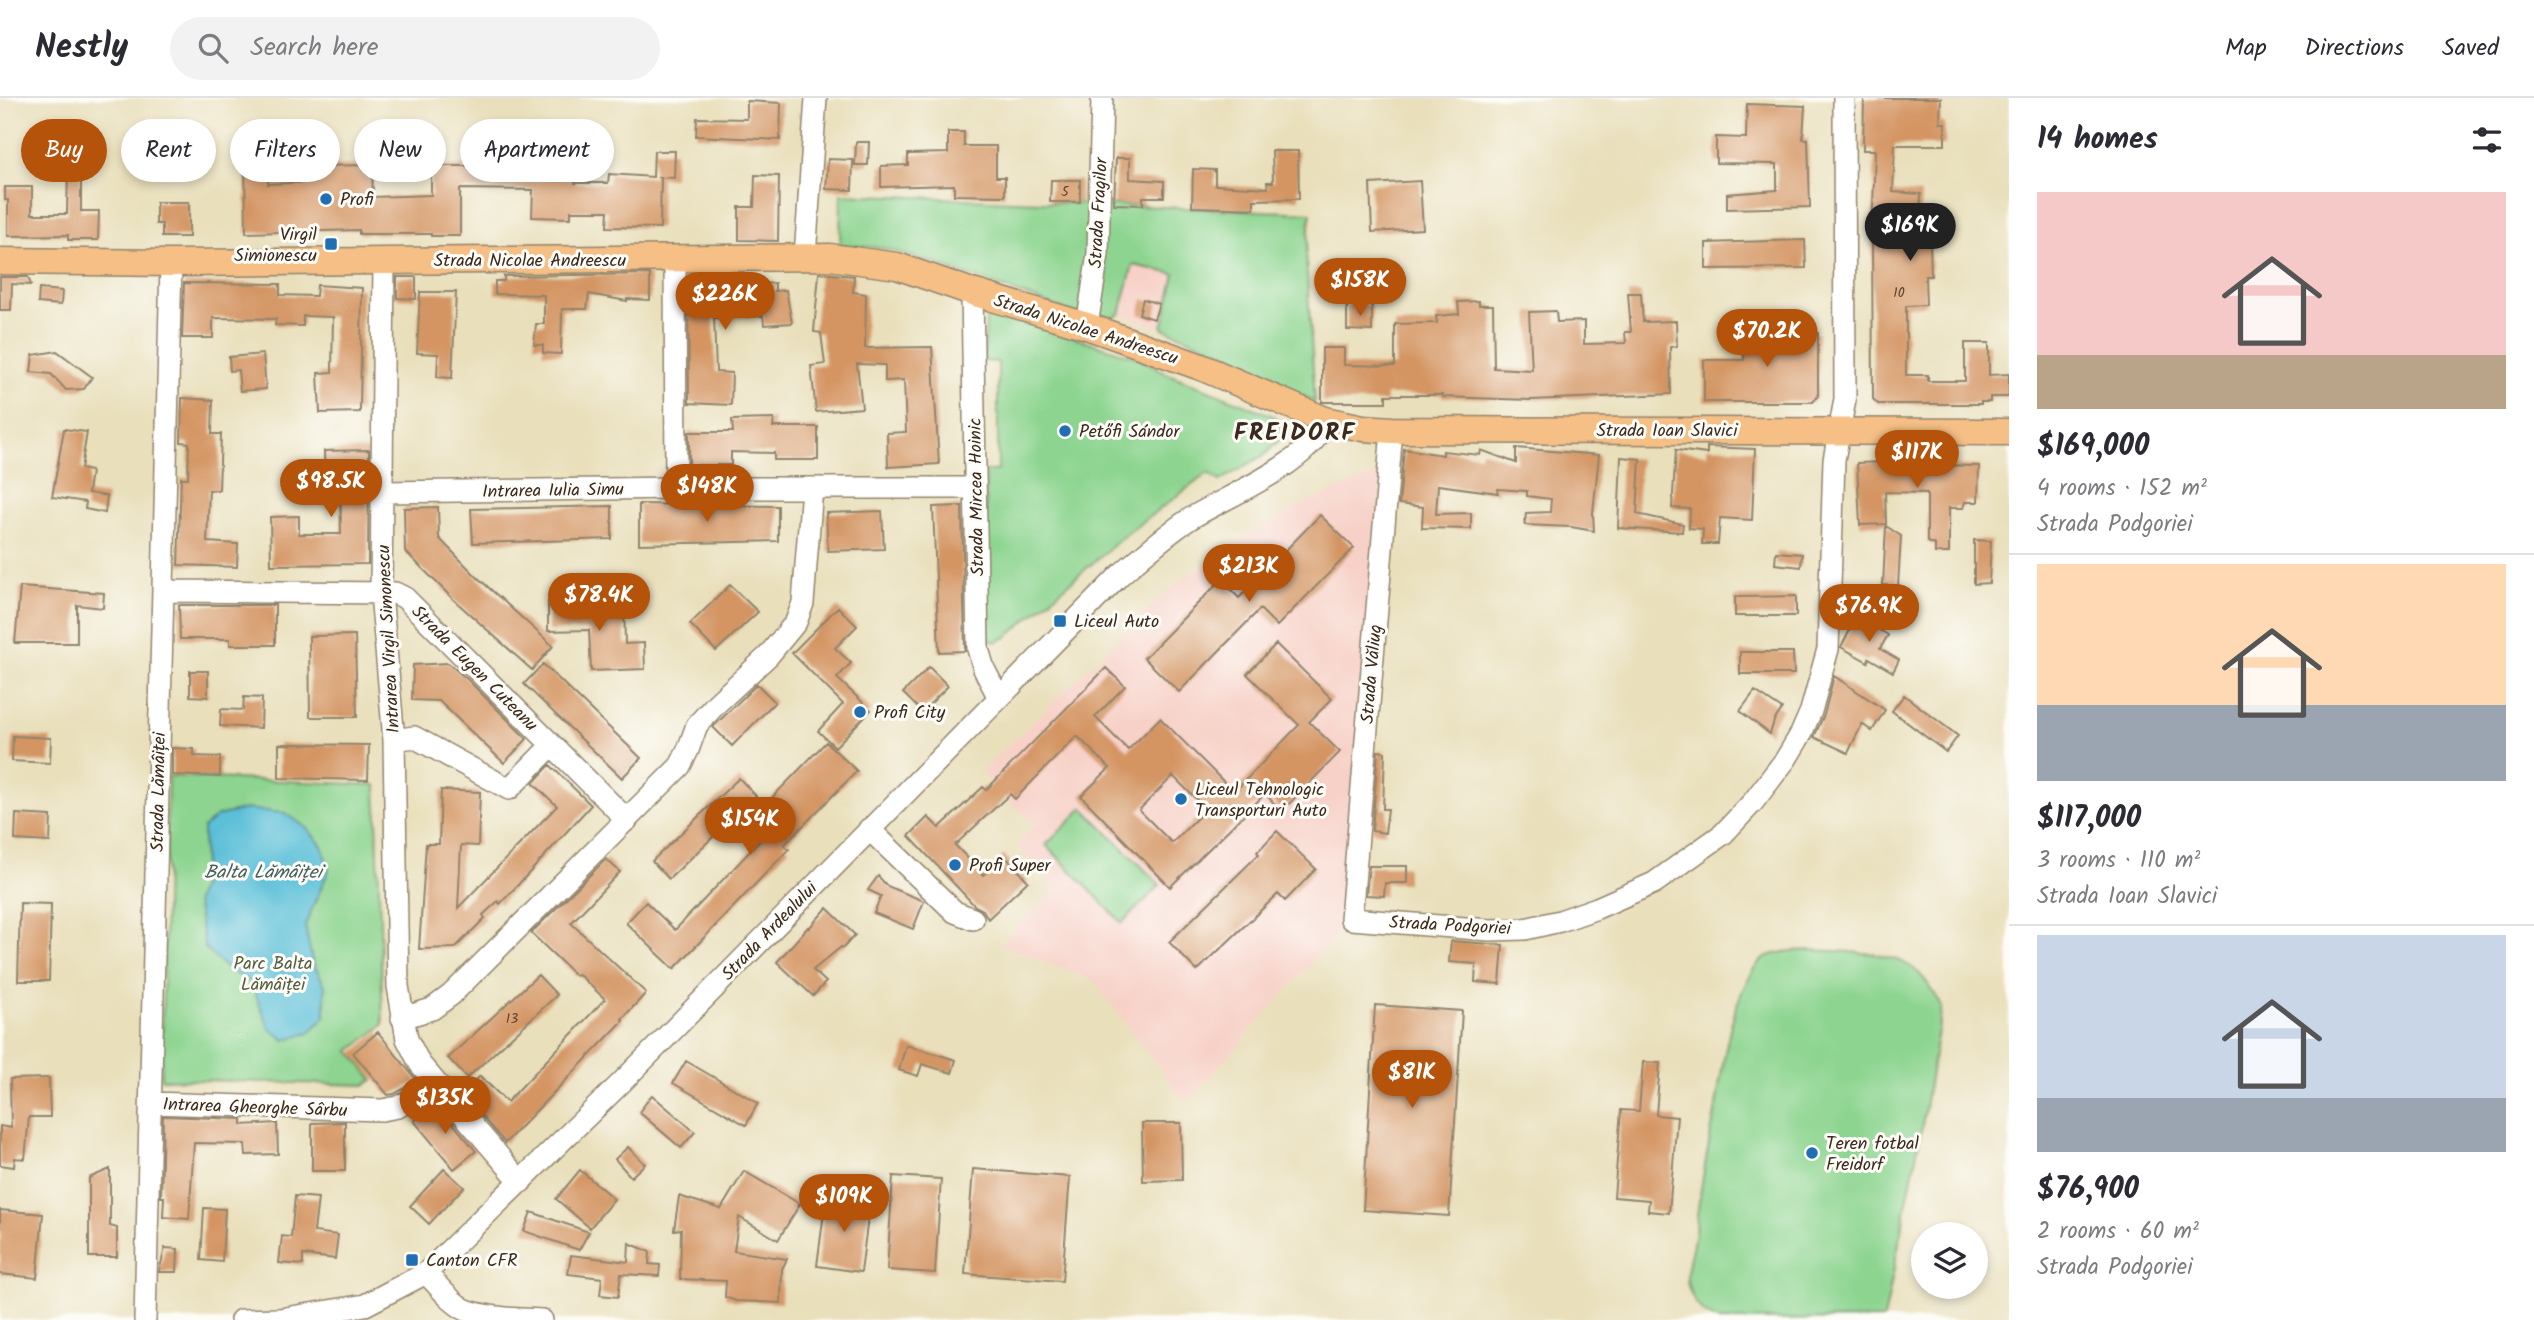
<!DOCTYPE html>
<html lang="en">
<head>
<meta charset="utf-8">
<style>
	:root { --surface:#fff; --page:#f2f2f3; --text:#2b2b33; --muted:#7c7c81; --line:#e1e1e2; --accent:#b45309 }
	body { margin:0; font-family:Kalam,sans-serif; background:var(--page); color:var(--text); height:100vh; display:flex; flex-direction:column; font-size:26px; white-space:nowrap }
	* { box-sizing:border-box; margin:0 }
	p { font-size:23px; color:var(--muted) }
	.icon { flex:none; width:38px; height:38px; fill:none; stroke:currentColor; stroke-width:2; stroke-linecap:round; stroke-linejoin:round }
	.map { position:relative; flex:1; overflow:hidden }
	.panel { display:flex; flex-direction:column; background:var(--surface); width:525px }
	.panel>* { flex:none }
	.banner { position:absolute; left:21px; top:21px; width:665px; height:63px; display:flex; gap:14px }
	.buttons { position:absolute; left:1911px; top:1124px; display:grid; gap:14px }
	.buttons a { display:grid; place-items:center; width:77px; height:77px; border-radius:50%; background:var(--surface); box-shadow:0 4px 10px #0003; font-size:35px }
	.price { position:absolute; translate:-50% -60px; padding:0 16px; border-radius:24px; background:var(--accent); color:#fff; font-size:23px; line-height:46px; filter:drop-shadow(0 2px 4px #0008) }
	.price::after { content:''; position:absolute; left:50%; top:42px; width:21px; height:16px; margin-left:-10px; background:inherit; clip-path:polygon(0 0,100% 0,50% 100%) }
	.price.selected { background:#222; color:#fff }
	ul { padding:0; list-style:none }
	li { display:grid; align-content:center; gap:14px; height:371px; padding:0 28px }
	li+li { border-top:2px solid var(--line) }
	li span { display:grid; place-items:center; height:217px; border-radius:0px; color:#555 }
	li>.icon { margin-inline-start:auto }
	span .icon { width:126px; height:126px; fill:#fffc; stroke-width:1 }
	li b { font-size:30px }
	h2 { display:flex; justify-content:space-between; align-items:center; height:84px; padding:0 28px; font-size:30px }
	.tag { padding:0 24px; border-radius:32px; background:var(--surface); box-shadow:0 4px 10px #0003; font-size:24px; line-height:63px }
	.tag.selected { background:var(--accent); color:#fff }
	header { display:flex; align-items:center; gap:42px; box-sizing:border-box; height:98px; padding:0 35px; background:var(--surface); border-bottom:2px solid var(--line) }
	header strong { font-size:33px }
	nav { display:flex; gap:38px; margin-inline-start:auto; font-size:24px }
	.search { width:490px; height:63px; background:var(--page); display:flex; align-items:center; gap:18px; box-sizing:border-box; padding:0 24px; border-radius:38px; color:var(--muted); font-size:26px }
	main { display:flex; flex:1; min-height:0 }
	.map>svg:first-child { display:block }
	.built { fill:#f7d1c8 }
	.green { fill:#8cd48f; stroke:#647f56; stroke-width:2 }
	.water { fill:#5abfd8; stroke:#4a747b; stroke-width:2 }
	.building { fill:#d49564; fill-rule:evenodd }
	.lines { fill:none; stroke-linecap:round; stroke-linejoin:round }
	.minor-casing { stroke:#92846c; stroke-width:24 }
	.major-casing { stroke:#92846c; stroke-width:29 }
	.minor { stroke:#fff; stroke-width:21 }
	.major { stroke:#f5bf86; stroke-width:26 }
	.poi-dot { fill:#1f6fb2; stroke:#fdfcf7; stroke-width:2.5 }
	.labels { text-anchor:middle; stroke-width:6; stroke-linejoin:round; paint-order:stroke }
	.number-label { font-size:14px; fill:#614530 }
	.poi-label { font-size:18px; fill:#3b2a1e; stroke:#fdfcf7; text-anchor:start }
	.street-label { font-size:18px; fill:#3b2a1e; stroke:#fdfcf7 }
	.park-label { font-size:18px; fill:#535d40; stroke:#fdfcf7 }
	.water-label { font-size:19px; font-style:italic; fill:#465e5f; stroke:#fdfcf7 }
	.district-label { font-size:24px; font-weight:bold; letter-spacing:2px; fill:#3b2a1e; stroke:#fdfcf7 }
</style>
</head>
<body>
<header>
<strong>Nestly</strong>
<div class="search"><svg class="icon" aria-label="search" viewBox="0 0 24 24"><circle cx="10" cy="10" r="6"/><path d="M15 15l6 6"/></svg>Search here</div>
<nav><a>Map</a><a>Directions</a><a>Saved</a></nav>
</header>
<main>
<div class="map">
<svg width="2009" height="1222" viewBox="0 0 2009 1222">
	<rect width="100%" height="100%" fill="#fdfcf7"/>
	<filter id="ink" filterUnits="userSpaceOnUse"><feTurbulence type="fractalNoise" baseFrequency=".0143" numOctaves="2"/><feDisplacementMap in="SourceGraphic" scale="14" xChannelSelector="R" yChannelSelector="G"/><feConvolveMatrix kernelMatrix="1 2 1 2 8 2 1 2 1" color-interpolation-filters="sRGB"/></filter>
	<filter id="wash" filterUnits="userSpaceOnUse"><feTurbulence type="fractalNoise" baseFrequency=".00686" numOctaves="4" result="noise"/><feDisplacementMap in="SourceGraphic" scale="28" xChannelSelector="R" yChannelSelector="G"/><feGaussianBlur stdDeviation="1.57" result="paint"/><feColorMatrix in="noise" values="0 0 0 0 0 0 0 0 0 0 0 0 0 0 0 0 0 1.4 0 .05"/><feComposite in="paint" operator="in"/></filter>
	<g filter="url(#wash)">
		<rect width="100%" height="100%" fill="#e9dfbb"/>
		<!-- built -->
		<path class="built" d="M1132 167 1176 176 1162 230 1120 216Z
			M1381 374 1344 811 1338 835 1186 1005 1093 882 1000 847 1057 791 1016 747 1035 728 981 674 1172 489 1231 446 1296 409Z"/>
		<!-- green -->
		<path class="green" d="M841 96 1311 115 1306 159 1315 304 1287 291 1235 259 1162 230 1175 176 1133 167 1120 216 1101 224 928 163 882 150 840 147Z
			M993 213 1141 261 1168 276 1274 318 1282 326V338L1267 355 1225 380 1220 383 1208 375 1125 437 1007 539 996 544 986 540V373H998V264L984 263 986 222Z
			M168 678 376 687 383 927 350 953 373 982 365 987 161 981Z
			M1083 710 1160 787 1122 825 1046 747Z
			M1812 852C1842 854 1881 852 1908 867 1923 875 1934 894 1942 909L1921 1033 1884 1221 1718 1222C1701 1216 1689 1200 1687 1182 1686 1169 1692 1154 1694 1140 1699 1100 1706 1060 1714 1020 1722 975 1729 903 1757 867 1769 852 1795 853 1812 852Z"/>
		<!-- water -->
		<path class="water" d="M246 711 285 715 307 730 322 748 329 772 305 827 312 863 325 888V919L309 935 285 942 270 931 250 884 226 870 205 850 196 803 204 780 203 730 217 718Z"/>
		<g id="blocks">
			<!-- building -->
			<path class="building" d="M1864 0H1941L1940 25H1945V47H1895L1893 94 1921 96 1920 119 1943 120 1942 142H1930L1931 178H1925L1926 207 1906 208V277H1928V283H1965V245H1989V277L2009 276V299H1990V304H1981V306H1878L1873 301 1872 138 1875 52H1863Z
				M747 3 781 5 780 42 696 38 697 20 747 21Z
				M1747 6 1805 8 1803 41H1808L1810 109 1727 111V96L1777 92V66L1716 65V39L1746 40Z
				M948 34H964V48H996V79H1005V98L954 97V87L881 89V68L908 67V56L948 55Z
				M856 44H869L868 67H855Z
				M654 53H675L674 80 657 79H661L660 130 607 129 608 113H571V120L532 119 533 92 460 91V138H431V136H359V132L246 135 245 58H268V86L315 84V68L372 67 373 99 431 97V68H477V57H508V75H575V85H608L609 76 653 79Z
				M1272 53H1298L1299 101 1254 102V111L1192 109 1193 71 1215 72V87L1268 90 1267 84H1273Z
				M1116 60H1130V81L1164 83V99H1143V107L1114 106Z
				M828 61 853 62 852 92 826 91Z
				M68 70H81V113H99L98 142H68V137L8 138V102H5V89H32V116H67Z
				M755 77 779 78 778 143 739 142V109H754Z
				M1051 82H1080V104H1050Z
				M1420 83 1423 131 1372 134 1370 86Z
				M156 104H189V139H162V126H156Z
				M1805 142 1806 170 1706 171V145Z
				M819 175 854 178 853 194 866 196 865 250 932 249 939 366 888 369 887 335 906 334 904 282 885 283V267L857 266 862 310 816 314 811 268 825 266 821 235 814 234Z
				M650 176V202L627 201V203L589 196 587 211H562L561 256 543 255V247H534L536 226H544V197L495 196V183H504V178Z
				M0 179H28L31 187 12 186 11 212H0Z
				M397 179H416V201L397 200Z
				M184 185 280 186V197L316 198 317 187 362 190 360 314 320 315 318 275 332 274 333 219 303 218V228L275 227 276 221 213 220V240H182Z
				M775 185V193L786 192 792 225 764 227 763 218 714 220 716 274 732 275 731 307 689 305 688 191Z
				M39 191 62 193 61 207 38 205Z
				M420 194H456L452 280 437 279 438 256 417 255Z
				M1628 195H1641L1643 224 1676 223 1677 248 1670 249 1671 296 1531 302 1442 299V297H1386V304H1322V250H1344V267L1395 268V226L1437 225 1436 218 1459 216 1458 204 1479 203V207H1493L1494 270 1532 272 1529 214 1556 213 1557 224 1584 223V246L1626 245 1625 234H1631Z
				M1143 201 1159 206 1154 221 1139 216Z
				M1347 207H1372V233L1347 232Z
				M1745 227H1778V235H1818V298L1813 304H1704V262H1744Z
				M57 253 92 279 84 291 66 292 51 276 31 274 33 257Z
				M263 256 266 291 240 293 238 272 230 273 229 259Z
				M182 300 213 302 212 336H221L219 392H209L207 444 238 446 237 469 178 467 181 380H188L189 345 181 344Z
				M774 321 773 329H818V362H774V355L731 354V367H689V334H733L732 322Z
				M64 331 87 334 81 371 91 373 88 395 107 398 105 415 85 411 86 404 52 399Z
				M1707 349 1755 351 1752 422 1720 420 1718 446H1702L1703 431 1689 430 1690 411 1672 410 1676 352 1707 356Z
				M1516 350 1599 357 1593 415 1594 433 1571 429 1525 427 1526 415 1550 414 1551 401 1527 398V393L1498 391V395L1438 387 1436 416 1471 415V431L1422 430 1423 409 1399 406 1404 351 1443 357V353L1480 357 1481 352 1516 365Z
				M369 352 368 466 271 467 270 419 299 418V436H341L340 387H325L324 353Z
				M1887 353 1936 354V367L1979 368 1978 404H1965L1963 410H1949V455H1935V447L1927 444V395L1885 394 1886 426 1860 427 1857 365 1886 364Z
				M1621 359 1640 361 1637 416 1683 426 1682 434 1618 430Z
				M639 406 778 408V443L639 446Z
				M612 408V441L473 445 471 411Z
				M962 408 965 553 939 554 933 409Z
				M438 409 439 440 477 479 553 548 532 572 454 502 405 453 404 410Z
				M882 413 884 451 828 453 826 415Z
				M1320 417 1354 450 1277 528 1260 511 1179 594 1144 560 1221 482 1239 500Z
				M1886 428 1901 438 1898 488 1883 487Z
				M1974 442 1991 443 1989 485 1974 486Z
				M1776 454 1802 456 1801 469 1775 466Z
				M730 487 758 514 716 553 690 526Z
				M20 489 104 495 103 510 77 507V545H15Z
				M1796 498V518H1735V499Z
				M624 503 625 546 644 545 645 571 591 573 589 532 548 533V504Z
				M179 507H275V547H230V541H180Z
				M838 509 857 528 835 550 851 565 837 580 871 612 835 649 818 633 843 606 792 555Z
				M1857 519 1888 537 1880 551 1899 562 1893 574 1869 560 1868 564 1841 549Z
				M355 537 357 619H310L309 538Z
				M1276 546 1332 601 1309 624 1340 654 1282 713 1265 696 1170 789 1081 698 1110 670 1077 638 1015 701 1010 696 955 747 984 777 1004 757 1028 783 988 821 983 812 975 808 909 738 928 719 939 730 983 689 986 692 1106 570 1125 588 1095 619 1128 652 1160 620 1234 694 1299 627 1247 576ZM1173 678 1206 711 1172 745 1139 712Z
				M1740 554H1793L1794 576H1740Z
				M448 565 467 581 527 641 504 665 439 603 412 602 413 567Z
				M543 566 641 660 622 680 524 586Z
				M929 569 948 588 922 614 903 595Z
				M190 573H208V599L190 598Z
				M1834 578 1885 612 1872 633 1862 626 1848 655 1814 639 1824 617Z
				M757 586 775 604 732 648 713 629Z
				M1755 593 1782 611 1774 623 1770 636 1740 613Z
				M1904 597 1958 638 1946 654 1892 613Z
				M244 599 262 600 261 630 220 628 221 611 243 612Z
				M13 638 51 640 50 665 12 663Z
				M826 644 857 673 784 747 789 751 674 871 626 825 646 804 675 832 775 727 760 712Z
				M279 646 369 647 368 682 279 680Z
				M172 650 194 651V658L220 659V679L172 677Z
				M1378 653 1385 654 1383 711H1388L1385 735 1372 733Z
				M550 667 591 707 530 774 500 806 498 803 483 817 485 820 455 850 419 851 426 746H439L441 692 480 694 478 748 461 747 458 810 557 708 533 685Z
				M739 680 756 698 669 781 652 763Z
				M16 716 51 718 50 744 15 742Z
				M1277 733 1316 771 1285 803 1278 796 1197 873 1169 844 1259 756 1257 754Z
				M606 761 620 774 571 825 646 895 622 921 623 923 505 1045 463 996 480 978 507 1004 605 901 578 876 576 878 531 835Z
				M1369 768H1407V785H1385L1384 798 1366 797Z
				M878 778 887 788 924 803 913 831 874 815 881 798 868 792Z
				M20 805 51 806 49 883H18Z
				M827 810 855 837 843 850 841 849 813 872 826 884 813 898 777 864 808 829 809 830Z
				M1451 843 1503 847 1500 886 1475 884 1476 866 1449 864Z
				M538 877 557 897 467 980 448 960Z
				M1375 907 1462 913 1449 1118 1363 1112Z
				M378 934 417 983 394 996 388 997 353 955Z
				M906 947 956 962 952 975 922 966 918 978 899 972Z
				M686 963 758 1005 746 1027 673 985Z
				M1643 964 1660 965 1656 1017 1677 1019 1669 1115 1648 1113 1649 1102 1614 1099 1621 1012 1639 1013Z
				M49 980 50 1019H29L25 1061 15 1060 14 1069 0 1067V1028L11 1030 10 981Z
				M652 997 695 1034 681 1050 639 1014Z
				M436 1005 476 1053 454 1071 414 1023Z
				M163 1018 242 1021V1027L277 1025 278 1056 246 1057 245 1046 194 1045 189 1121 163 1119 164 1099H161Z
				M345 1024V1073H312V1025Z
				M1142 1025H1181L1182 1082 1143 1083Z
				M628 1049 645 1066 631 1079 615 1061Z
				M110 1071V1128L117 1130V1159H89V1080Z
				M444 1071 464 1089 429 1126 410 1108Z
				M973 1071 1070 1079 1062 1183 965 1176Z
				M580 1072 614 1101 590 1130 556 1101Z
				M744 1073 800 1106 778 1142 739 1119 734 1153 787 1161 782 1171 781 1205 736 1203 725 1199 726 1183 680 1181 681 1131 674 1132 679 1098 721 1111Z
				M893 1078 941 1081 935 1175 887 1172Z
				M295 1098 318 1100 314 1134 338 1137 335 1161 303 1157V1167L279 1165 282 1138 291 1139Z
				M826 1099 870 1104 861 1174 817 1168Z
				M204 1110 225 1111 222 1164 201 1162Z
				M0 1112 43 1116 37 1180 0 1176Z
				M531 1114 589 1134 579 1152 524 1133Z
				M629 1145 650 1154 649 1166 660 1167 659 1178 621 1176 618 1199 600 1197 602 1180 568 1176 571 1157 628 1164Z
				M165 1150 178 1151 177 1174H159Z"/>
		</g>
	</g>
	<g filter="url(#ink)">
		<use href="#blocks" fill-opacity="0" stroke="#92846c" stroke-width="2"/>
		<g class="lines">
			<defs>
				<path id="minor" d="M805 159 816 0
					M675 161 676 390
					M384 162 381 495 394 642 398 888 407 941 420 966 521 1084
					M972 194 978 551 984 571 999 600
					M1087 228 1098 156 1102 0
					M1392 332 1351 821 1490 832 1525 831 1560 823 1597 810 1654 785 1723 736 1753 704 1786 661 1801 636 1811 613 1828 551 1834 362 1845 301 1844 0
					M382 394 676 390H975
					M163 493 395 495 405 500 627 722
					M394 642 414 639 509 691 552 647
					M869 731 955 814 973 821
					M402 920 432 911 451 897 680 668 688 652 697 627 717 605 768 558 796 524 803 505 812 390
					M151 1005 382 1012 398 1009 438 988
					M426 1175C438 1187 451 1205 466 1212 487 1220 520 1221 542 1222
					M145 1222 171 165
					M241 1222 279 1221 365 1207 426 1175 620 986 1120 477C1142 458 1164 438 1188 422 1224 399 1315 364 1325 322"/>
				<path id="major" d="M0 163 171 165 830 159 897 168 972 194 1087 228 1201 269 1325 322 1363 330 1392 332 2009 334"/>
			</defs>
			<!-- minor casing -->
			<use href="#minor" class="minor-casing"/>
			<!-- major casing -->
			<use href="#major" class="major-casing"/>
			<!-- minor -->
			<use href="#minor" class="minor"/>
			<!-- major -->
			<use href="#major" class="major"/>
		</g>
	</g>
	<!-- markers -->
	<g class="poi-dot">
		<circle cx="326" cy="101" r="7"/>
		<rect x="324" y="139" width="14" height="14" rx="3.5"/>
		<circle cx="1065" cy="333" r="7"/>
		<rect x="1053" y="516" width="14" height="14" rx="3.5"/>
		<circle cx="860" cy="614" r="7"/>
		<circle cx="1181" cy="701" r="7"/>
		<circle cx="955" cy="767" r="7"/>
		<circle cx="1812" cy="1055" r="7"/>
		<rect x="405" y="1155" width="14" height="14" rx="3.5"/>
	</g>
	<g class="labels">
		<!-- number labels -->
		<g class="number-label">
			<text x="1065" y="98">5</text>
			<text x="1899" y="199">10</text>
			<text x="512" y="925">13</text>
		</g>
		<!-- poi labels -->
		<g class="poi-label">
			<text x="340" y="107">Profi</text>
			<text x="317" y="142" text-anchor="end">Virgil<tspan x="317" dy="21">Simionescu</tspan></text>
			<text x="1079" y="339">Petőfi Sándor</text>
			<text x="1074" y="529">Liceul Auto</text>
			<text x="874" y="620">Profi City</text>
			<text x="1195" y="697">Liceul Tehnologic<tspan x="1195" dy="21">Transporturi Auto</tspan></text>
			<text x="969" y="773">Profi Super</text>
			<text x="1826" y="1051">Teren fotbal<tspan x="1826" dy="21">Freidorf</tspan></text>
			<text x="426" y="1168">Canton CFR</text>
		</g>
		<!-- street labels -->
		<g class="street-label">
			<text transform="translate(1098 115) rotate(-87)" y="6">Strada Fragilor</text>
			<text x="530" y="168">Strada Nicolae Andreescu</text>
			<text transform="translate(1086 231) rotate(18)" y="6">Strada Nicolae Andreescu</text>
			<text x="1667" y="338">Strada Ioan Slavici</text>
			<text transform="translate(553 392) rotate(-1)" y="6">Intrarea Iulia Simu</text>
			<text transform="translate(976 399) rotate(-91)" y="6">Strada Mircea Hoinic</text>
			<text transform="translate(388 541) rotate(-93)" y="6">Intrarea Virgil Simonescu</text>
			<text transform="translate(475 570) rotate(45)" y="6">Strada Eugen Cuteanu</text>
			<text transform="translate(1371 576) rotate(-85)" y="6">Strada Văliug</text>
			<text transform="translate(158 694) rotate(-89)" y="6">Strada Lămâiței</text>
			<text transform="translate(1450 827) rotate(3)" y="6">Strada Podgoriei</text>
			<text transform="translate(769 833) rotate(-46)" y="6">Strada Ardealului</text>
			<text transform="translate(255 1009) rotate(2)" y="6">Intrarea Gheorghe Sârbu</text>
		</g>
		<!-- park labels -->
		<g class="park-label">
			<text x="273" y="871">Parc Balta<tspan x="273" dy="21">Lămâiței</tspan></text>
		</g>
		<!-- water labels -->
		<g class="water-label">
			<text x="263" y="780">Balta Lămâiței</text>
		</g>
		<!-- district labels -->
		<g class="district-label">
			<text x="1295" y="342">FREIDORF</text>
		</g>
	</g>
</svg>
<div class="buttons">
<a><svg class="icon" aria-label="layers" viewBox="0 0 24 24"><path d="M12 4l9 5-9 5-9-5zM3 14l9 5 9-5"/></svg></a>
</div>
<b class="price selected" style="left:1910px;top:165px">$169K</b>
<b class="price" style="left:1360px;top:220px">$158K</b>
<b class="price" style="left:725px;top:234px">$226K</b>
<b class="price" style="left:1767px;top:271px">$70.2K</b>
<b class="price" style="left:1917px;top:392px">$117K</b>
<b class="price" style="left:331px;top:421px">$98.5K</b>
<b class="price" style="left:707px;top:426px">$148K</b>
<b class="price" style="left:1249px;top:506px">$213K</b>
<b class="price" style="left:599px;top:535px">$78.4K</b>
<b class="price" style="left:1869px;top:546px">$76.9K</b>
<b class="price" style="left:750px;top:759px">$154K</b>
<b class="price" style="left:1412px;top:1012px">$81K</b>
<b class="price" style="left:445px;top:1038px">$135K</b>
<b class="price" style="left:844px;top:1136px">$109K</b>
<div class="banner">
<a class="tag selected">Buy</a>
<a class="tag">Rent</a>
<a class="tag">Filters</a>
<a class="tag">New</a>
<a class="tag">Apartment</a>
</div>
</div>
<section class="panel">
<h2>14 homes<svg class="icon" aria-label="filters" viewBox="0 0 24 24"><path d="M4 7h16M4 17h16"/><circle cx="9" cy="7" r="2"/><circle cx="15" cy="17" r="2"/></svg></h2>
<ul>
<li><span style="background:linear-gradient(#f6c9c9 75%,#b9a48a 0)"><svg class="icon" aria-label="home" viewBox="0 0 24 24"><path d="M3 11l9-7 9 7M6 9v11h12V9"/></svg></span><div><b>$169,000</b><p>4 rooms · 152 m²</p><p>Strada Podgoriei</p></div></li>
<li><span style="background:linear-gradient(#ffd9b3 65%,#9aa5b1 0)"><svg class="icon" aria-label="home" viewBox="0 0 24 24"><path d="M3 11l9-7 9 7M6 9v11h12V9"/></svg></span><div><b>$117,000</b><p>3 rooms · 110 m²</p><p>Strada Ioan Slavici</p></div></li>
<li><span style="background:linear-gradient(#c9d6e8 75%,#9aa5b1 0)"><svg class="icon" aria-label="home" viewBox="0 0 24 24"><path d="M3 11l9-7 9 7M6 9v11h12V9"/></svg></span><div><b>$76,900</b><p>2 rooms · 60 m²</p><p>Strada Podgoriei</p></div></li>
</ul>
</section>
</main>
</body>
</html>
